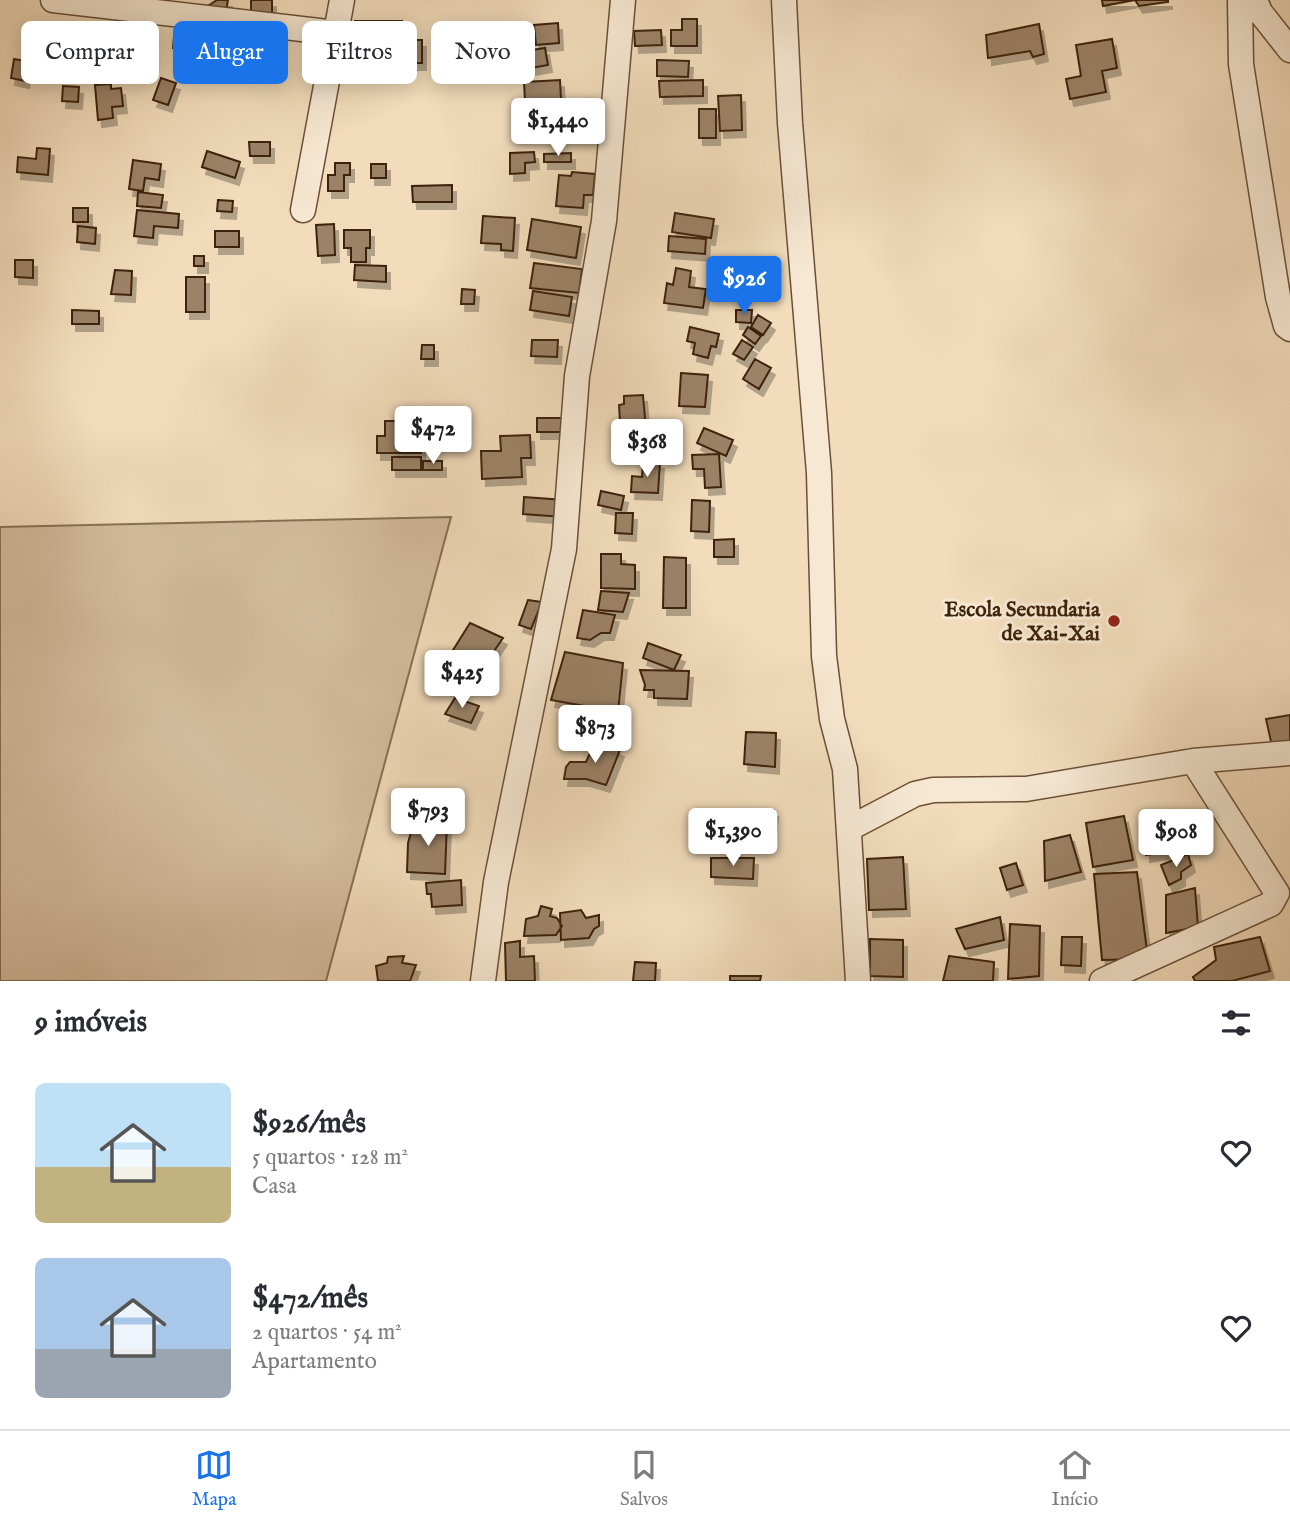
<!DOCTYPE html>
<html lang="pt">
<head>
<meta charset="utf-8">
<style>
	:root { --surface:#fff; --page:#f7f7f7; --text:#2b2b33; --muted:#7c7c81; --line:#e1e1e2; --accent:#1a73e8 }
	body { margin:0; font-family:"IM FELL English",serif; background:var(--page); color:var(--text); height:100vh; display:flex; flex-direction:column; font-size:26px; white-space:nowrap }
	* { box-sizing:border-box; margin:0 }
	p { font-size:23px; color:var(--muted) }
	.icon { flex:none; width:38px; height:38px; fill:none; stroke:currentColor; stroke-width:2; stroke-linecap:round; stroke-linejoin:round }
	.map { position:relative; height:981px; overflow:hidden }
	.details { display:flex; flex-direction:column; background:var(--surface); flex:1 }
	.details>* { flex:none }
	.guide { position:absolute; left:21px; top:21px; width:700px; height:63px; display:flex; gap:14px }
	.price { position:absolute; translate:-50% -60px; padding:0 16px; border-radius:7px; background:#fff; color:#222; font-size:23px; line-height:46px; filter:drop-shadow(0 2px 4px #0008) }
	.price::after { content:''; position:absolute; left:50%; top:42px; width:21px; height:16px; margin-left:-10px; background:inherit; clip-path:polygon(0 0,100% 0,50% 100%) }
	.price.current { background:var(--accent); color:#fff }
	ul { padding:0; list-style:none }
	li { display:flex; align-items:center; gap:21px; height:175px; padding:0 35px }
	li span { display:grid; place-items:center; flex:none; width:196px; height:140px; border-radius:10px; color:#555 }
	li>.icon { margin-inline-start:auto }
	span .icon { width:84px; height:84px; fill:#fffc; stroke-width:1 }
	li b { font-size:30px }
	h2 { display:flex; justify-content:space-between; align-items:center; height:84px; padding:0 35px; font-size:30px }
	.chip { padding:0 24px; border-radius:10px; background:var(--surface); box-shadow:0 4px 18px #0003; font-size:24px; line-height:63px }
	.chip.current { background:var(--accent); color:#fff }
	.tabs { display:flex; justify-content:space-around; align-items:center; height:98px; border-top:2px solid var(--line); background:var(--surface); font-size:19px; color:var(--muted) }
	.tabs a { display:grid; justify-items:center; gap:4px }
	.tabs .current { color:var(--accent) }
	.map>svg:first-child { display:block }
	.green { fill:#d3bc9d; stroke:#886f54; stroke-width:2 }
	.building { fill:#9c8367; stroke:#3e220b; stroke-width:2; filter:url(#shadow) }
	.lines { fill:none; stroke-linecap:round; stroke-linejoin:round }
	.street-casing { stroke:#6b5037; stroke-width:27 }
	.street { stroke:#f7e8d3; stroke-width:24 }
	.poi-dot { fill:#8f2418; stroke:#f7e8d3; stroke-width:2.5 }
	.labels { text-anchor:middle; stroke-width:6; stroke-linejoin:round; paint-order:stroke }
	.poi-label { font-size:21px; font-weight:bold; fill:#3e220b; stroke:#f7e8d3; text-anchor:end }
</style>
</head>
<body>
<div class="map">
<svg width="1290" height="981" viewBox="0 0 1290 981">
	<defs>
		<filter id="shadow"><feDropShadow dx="4" dy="7" stdDeviation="0" flood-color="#0004"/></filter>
	</defs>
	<rect width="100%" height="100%" fill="#f2dcbb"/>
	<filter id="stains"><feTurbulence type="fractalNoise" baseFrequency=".00286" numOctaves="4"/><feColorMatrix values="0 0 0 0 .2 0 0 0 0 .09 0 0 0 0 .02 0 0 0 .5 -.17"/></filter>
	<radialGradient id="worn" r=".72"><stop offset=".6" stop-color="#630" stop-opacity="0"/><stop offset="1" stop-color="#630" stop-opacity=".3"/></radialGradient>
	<!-- green -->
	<path class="green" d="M451 517 326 981H0V527Z"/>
	<!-- building -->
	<path class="building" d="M217 0H228L226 12 203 9Z
		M251 0H272V16L251 17Z
		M1102 0H1168V2L1139 6 1135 0 1103 6Z
		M682 19H697V46H671V30H682Z
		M355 21H402L403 48H355Z
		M558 23 559 43 536 45 534 25Z
		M1039 24 1044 54 1033 57 1030 51 988 58 986 35Z
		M110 26 130 27 129 40H121V49H109Z
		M661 30 662 45 635 46 634 31Z
		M174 36 209 38 208 62 190 61V55L184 54 185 48H173Z
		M62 38 96 40 94 64 61 63Z
		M1112 39 1117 68 1102 71 1106 92 1070 99 1066 79 1081 76 1076 45Z
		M407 40H422V63H407Z
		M545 48 548 65 509 72 506 54Z
		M229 49H250V63H229Z
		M14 59 42 64 40 76 26 73 25 81 11 78Z
		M657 60 689 61 688 77 657 76Z
		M161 78 176 83 168 105 153 100Z
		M560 80 562 118 526 120 524 82Z
		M703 80V96L660 97 659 81Z
		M111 84V89L121 88 123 106 112 107 113 118 98 120 95 85Z
		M63 86 79 87 78 102 62 101Z
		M741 95 742 130 720 131 718 96Z
		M699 109H716V138H699Z
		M249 142H270V156H250Z
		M37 148 50 149 48 175 17 172 18 157 36 159Z
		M207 151 240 162 235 178 202 167Z
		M534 152 535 162 525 163V173L510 174V153Z
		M571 153V162H544V154Z
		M133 160 161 164 159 180 145 178 143 191 129 189Z
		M335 163H350V175H344V191H328V175H335Z
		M371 164H386V178H371Z
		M572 172 595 174 593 195H584L583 208 556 206 559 175 571 176Z
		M452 185V202H413L412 186Z
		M138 192 163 195 161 208 137 206Z
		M218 200 233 201 232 212 217 211Z
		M73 208H88V222H73Z
		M137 210 179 214 178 228 154 226 153 238 134 236Z
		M675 213 714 219 711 238 672 232Z
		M483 216 515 218 513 251 501 250V244L481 243Z
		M532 219 581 227 576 258 527 250Z
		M334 224 335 255 318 256 316 225Z
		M78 226 96 228 95 244 77 242Z
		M344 230H370V248H366V262H351V248H344Z
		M215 231H239V247H215Z
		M669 236 706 239 705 254 668 251Z
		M194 256H204V266H194Z
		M15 260H33V278L15 277Z
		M534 263 582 269 579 293 530 288Z
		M355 265 386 266V282L354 280Z
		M676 268 691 271 689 287 706 289 703 308 664 303 667 283 673 285Z
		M115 270 132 271 131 295 111 294Z
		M186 277H205V312H186Z
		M462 289 475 290 474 304H461Z
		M533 291 572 297 569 316 530 310Z
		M72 310 99 311V324H72Z
		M736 310H752L751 323 736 322Z
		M758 315 771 323 763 335 751 327Z
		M690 327 719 334 716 347 711 346 708 358 693 354 695 343 687 341Z
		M748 327 761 336 755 344 743 335Z
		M532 340H558L557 357 531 356Z
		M742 340 753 347 744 360 733 354Z
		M422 345H434V359H421Z
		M755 359 771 368 759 389 743 379Z
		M681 373 708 375 705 407 679 406Z
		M643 395 646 430 627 432 626 422H620L619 405 624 404V396Z
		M537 418H562V432H537Z
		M385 421H421V453H377V436H385Z
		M704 428 733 440 726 456 697 443Z
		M530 435 531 458H521L522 477 482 479 481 451H501L500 436Z
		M719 454 721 487 705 488 704 469H693L692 455Z
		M392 457H421V470H392Z
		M423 461H442V470H423Z
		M643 461 660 462 658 493 631 492 632 476 642 477Z
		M601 491 624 496 621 510 598 505Z
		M524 497 564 500 563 517 523 514Z
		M692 500 710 501 709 532 691 531Z
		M616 513H633L632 534 615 533Z
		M734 539V557H714V540Z
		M601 554H621V564L635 565V589L601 588Z
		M664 557 686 558V608H663Z
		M601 591 629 593 623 612 598 610Z
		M528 600 542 602 531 629 519 625Z
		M583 610 615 615 610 633H601L590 640 577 638Z
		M470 623 503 638 479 673 448 658Z
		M648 643 681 655 674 670 643 658Z
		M565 652 623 663 618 712 551 700Z
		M640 670 689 671 687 699 654 698V690H644L645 685Z
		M455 698 479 706 471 723 445 714Z
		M1290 715V752L1274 755 1266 719Z
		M746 732 776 733 775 767 744 764Z
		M600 742 620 750 606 785 586 779H564L566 767 570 762H586L594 744Z
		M774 810 771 836H751V811Z
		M1181 815 1179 850 1146 855 1145 822Z
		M1124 816 1133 860 1093 867 1086 823Z
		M414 822H447L445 874 407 872 408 843Z
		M1070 835 1081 872 1045 881 1044 841Z
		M1188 854 1191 865 1181 872V879L1169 885 1161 865Z
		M903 857 906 909 869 910 867 859Z
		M711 858H754L753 879 711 877Z
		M1016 863 1023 885 1007 890 1000 868Z
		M1137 872 1148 959 1102 960 1094 874Z
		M461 880 462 905 432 907 431 894H427L426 883Z
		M1195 888 1198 927 1166 933V895Z
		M541 906 552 909 550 916 557 918 562 926 556 935 524 936 526 919 538 916Z
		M581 910 586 918 599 915V926L594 929 589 938 561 940 560 913Z
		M1000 917 1004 940 965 949 956 929Z
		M1010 924 1040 926 1039 976 1008 979Z
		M1062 937H1082L1081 966 1061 965Z
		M1260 937 1270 971 1232 981H1195L1193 977 1216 960 1214 947Z
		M870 939 903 940V977L870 976Z
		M520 941V957L534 956 535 981H506L505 943Z
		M404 956 402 963 416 965 410 981H378L376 966 387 963 388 957Z
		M949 956 994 962 993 981H943Z
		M635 962 656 963 655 981H633Z
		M730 976H761L760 981H730Z"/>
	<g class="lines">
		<defs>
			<path id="street" d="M53 0 336 33
				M784 0 790 123 819 473 824 656 832 719 845 769 858 981
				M1240 0 1241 64 1278 297 1286 326 1290 329
				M1255 0 1260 12 1290 50
				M303 210 342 0
				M850 828 915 794 933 790 1026 789 1193 761 1290 753
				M483 981 496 882 564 549 577 376 604 221 623 0
				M1102 981 1271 904 1277 893 1193 761"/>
		</defs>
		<!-- street casing -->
		<use href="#street" class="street-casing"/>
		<!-- street -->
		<use href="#street" class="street"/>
	</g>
	<!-- markers -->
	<circle class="poi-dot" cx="1114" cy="621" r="7"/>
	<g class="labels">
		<!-- poi labels -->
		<g class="poi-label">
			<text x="1100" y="616">Escola Secundaria<tspan x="1100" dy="24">de Xai-Xai</tspan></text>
		</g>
	</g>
	<rect width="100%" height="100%" filter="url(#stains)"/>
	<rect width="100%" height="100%" fill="url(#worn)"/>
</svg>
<b class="price" style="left:558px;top:158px">$1,440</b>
<b class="price current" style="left:744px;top:316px">$926</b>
<b class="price" style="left:433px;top:466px">$472</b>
<b class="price" style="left:647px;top:479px">$368</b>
<b class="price" style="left:462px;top:710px">$425</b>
<b class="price" style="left:595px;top:765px">$873</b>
<b class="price" style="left:428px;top:848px">$793</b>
<b class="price" style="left:733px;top:868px">$1,390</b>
<b class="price" style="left:1176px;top:869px">$908</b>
<div class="guide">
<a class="chip">Comprar</a>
<a class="chip current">Alugar</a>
<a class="chip">Filtros</a>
<a class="chip">Novo</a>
</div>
</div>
<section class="details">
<h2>9 imóveis<svg class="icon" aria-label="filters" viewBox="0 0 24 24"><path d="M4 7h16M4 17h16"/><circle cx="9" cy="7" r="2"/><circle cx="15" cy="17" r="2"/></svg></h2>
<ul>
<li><span style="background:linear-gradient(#bfe0f5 60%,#c2b280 0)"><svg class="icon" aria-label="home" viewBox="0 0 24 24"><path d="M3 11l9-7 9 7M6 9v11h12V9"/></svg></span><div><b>$926/mês</b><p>5 quartos · 128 m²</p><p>Casa</p></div><svg class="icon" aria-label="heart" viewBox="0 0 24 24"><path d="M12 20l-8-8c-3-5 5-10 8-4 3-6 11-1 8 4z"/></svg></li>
<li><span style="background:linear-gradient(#a9c7e8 65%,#9aa5b1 0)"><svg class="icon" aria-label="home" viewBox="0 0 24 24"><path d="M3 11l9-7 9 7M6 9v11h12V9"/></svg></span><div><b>$472/mês</b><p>2 quartos · 54 m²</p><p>Apartamento</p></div><svg class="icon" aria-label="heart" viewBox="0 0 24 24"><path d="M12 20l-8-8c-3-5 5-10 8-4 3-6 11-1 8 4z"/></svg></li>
</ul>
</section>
<nav class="tabs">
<a class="current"><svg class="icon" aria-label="map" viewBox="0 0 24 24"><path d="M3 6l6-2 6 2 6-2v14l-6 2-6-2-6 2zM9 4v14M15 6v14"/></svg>Mapa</a>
<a><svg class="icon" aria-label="saved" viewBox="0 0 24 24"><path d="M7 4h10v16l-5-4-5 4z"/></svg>Salvos</a>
<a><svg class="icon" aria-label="home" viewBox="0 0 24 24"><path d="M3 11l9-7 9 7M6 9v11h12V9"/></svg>Início</a>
</nav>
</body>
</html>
